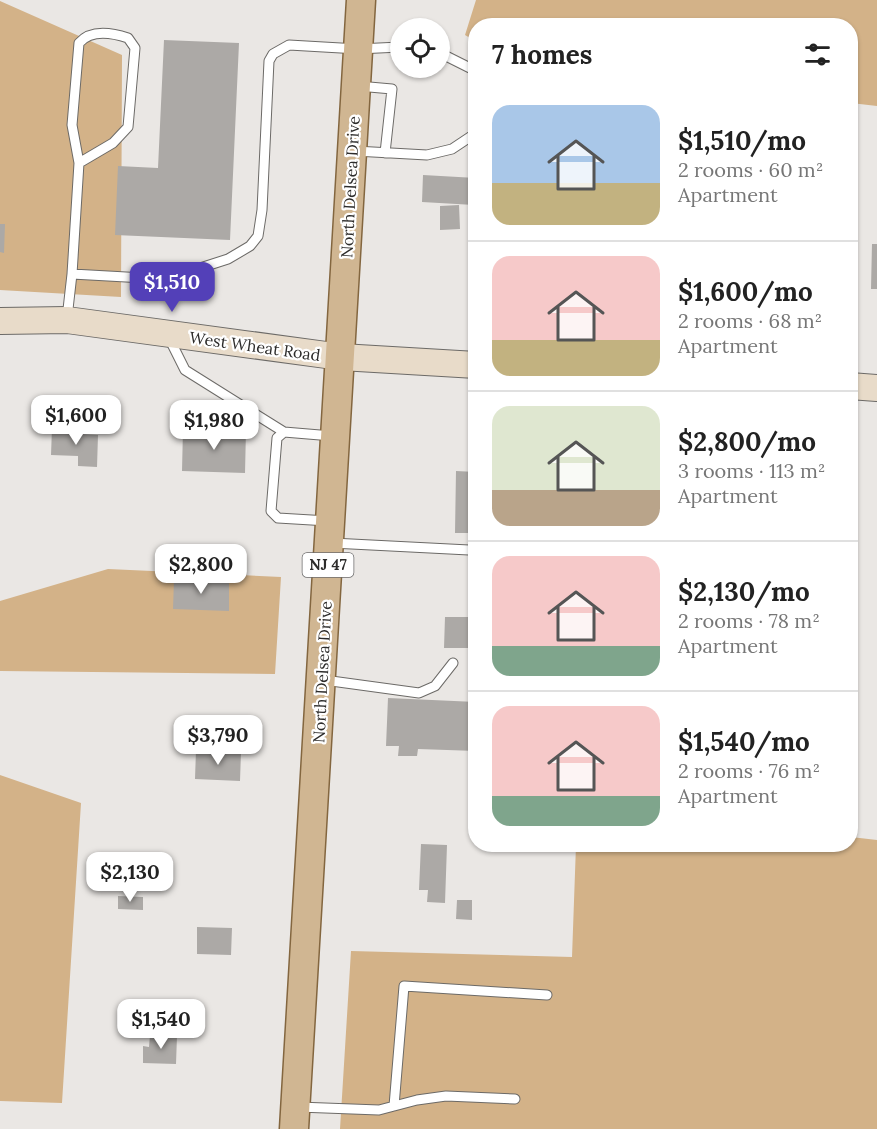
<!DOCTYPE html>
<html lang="en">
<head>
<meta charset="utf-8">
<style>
	:root { --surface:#fff; --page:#f6f6f6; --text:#222; --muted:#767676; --line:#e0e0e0; --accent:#5340b8 }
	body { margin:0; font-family:Lora,serif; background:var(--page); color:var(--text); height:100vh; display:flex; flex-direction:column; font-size:22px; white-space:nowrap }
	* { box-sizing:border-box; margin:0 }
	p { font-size:20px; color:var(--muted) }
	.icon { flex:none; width:33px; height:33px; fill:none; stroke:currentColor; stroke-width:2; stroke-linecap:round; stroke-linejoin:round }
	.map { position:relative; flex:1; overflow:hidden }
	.panel { position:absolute; left:468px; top:18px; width:390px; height:834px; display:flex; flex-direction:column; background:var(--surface); border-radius:24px; box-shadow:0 2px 4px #0004 }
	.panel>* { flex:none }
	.tools { position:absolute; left:390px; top:18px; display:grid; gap:12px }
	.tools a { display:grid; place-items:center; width:60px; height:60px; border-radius:50%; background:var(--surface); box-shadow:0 2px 4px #0004; font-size:30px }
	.price { position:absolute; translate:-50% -51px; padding:0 14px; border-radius:12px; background:#fff; color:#222; font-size:20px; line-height:39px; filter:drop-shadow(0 2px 3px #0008) }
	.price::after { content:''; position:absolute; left:50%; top:36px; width:18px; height:14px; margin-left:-9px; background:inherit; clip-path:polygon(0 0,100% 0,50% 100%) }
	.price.on { background:var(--accent); color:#fff }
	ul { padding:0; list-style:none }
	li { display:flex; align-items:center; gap:18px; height:150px; padding:0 24px }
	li+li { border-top:2px solid var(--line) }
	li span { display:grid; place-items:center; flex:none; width:168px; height:120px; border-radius:18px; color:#555 }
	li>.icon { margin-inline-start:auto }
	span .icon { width:72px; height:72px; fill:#fffc; stroke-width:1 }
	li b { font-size:26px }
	h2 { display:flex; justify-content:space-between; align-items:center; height:72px; padding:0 24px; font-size:26px }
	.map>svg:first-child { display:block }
	.green { fill:#d3b288 }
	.building { fill:#aca9a6 }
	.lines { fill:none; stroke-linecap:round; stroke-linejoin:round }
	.lane-casing { stroke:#6c6a67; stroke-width:11 }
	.secondary-casing { stroke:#6c6a67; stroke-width:28 }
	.primary-casing { stroke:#83663f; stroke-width:31 }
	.lane { stroke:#fff; stroke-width:9 }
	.secondary { stroke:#e8dbc9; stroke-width:26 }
	.primary { stroke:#d0b692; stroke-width:28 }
	.labels { text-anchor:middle; stroke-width:4.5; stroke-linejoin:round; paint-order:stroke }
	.shield { fill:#fff; stroke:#6c6b6b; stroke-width:1.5 }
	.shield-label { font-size:15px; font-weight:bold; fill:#2d2c2b }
	.street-label { font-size:16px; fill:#2d2c2b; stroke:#fff }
</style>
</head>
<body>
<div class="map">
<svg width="877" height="1129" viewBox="0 0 877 1129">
	<rect width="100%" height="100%" fill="#eae7e4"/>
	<!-- green -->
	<path class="green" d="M476 0H877V106L851 103 850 26H476L475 41 465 35Z
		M0 1 122 55 121 297 0 290Z
		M108 569 281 577 275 674 0 671V601Z
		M0 775 81 803 62 1103 0 1101Z
		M851 837 877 840V1129H340L351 951 572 957 576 845 850 844Z"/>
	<!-- building -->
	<path class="building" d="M164 40 239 43 230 240 115 235 118 166 158 168Z
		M423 175 476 178 474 205 422 202Z
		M459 205 460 229 440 230V206Z
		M0 224H5L4 253 0 252Z
		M872 244H877V289H871Z
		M52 428 83 429V434L98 435 97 467 78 466V456L51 455Z
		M183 429 246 430 245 473 182 471Z
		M456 471 476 472V533H455Z
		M174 579 229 581V611L173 609Z
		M445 617H469L468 648H444Z
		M388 698 476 702V751L418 749 417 756H398L399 746H386Z
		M196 750 241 752 240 781 195 779Z
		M421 844 447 845 445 903 427 902 428 890H419Z
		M118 896 143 897V910L118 909Z
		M457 900H472V920L456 919Z
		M197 927 232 928 231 955 197 954Z
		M150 1035 177 1036 176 1064 143 1063V1046L149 1047Z"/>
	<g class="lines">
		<defs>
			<path id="lane" d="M440 53 474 70 476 72
				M358 86 392 89 385 153
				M355 151 427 155 452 149 476 133
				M72 274 144 278 172 277 228 259 250 246 258 236 262 210 269 61 273 54 289 45 358 49 400 47
				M67 318 72 274 79 163 72 125 79 43C91 29 113 33 128 38L135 48 128 127 113 143 79 163
				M168 336 185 370 284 432
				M328 521 278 518 271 511 277 438 284 432 332 436
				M332 543 469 550 476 549
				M324 680 419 693 435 686 453 663
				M394 1106 404 986 547 995
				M298 1107 379 1110 417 1100 446 1096 515 1099"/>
			<path id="secondary" d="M0 321 67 320 341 357 476 365
				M850 386 877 388"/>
			<path id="primary" d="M294 1129 361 0"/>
		</defs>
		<!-- lane casing -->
		<use href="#lane" class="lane-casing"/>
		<!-- secondary casing -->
		<use href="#secondary" class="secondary-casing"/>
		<!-- primary casing -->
		<use href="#primary" class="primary-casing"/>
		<!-- lane -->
		<use href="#lane" class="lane"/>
		<!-- secondary -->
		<use href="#secondary" class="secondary"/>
		<!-- primary -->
		<use href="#primary" class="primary"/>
	</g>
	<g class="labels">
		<!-- shield labels -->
		<rect class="shield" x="302.5" y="553" width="51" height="24" rx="4.5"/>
		<g class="shield-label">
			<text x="328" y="570">NJ 47</text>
		</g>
		<!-- street labels -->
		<g class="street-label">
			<text transform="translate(350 187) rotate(-87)" y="6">North Delsea Drive</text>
			<text transform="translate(255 346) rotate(8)" y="6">West Wheat Road</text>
			<text transform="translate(322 672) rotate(-87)" y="6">North Delsea Drive</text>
		</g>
	</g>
</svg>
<div class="tools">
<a><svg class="icon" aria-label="locate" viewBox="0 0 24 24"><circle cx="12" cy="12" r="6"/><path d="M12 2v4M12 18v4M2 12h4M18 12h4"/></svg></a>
</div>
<b class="price on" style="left:172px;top:313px">$1,510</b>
<b class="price" style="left:76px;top:446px">$1,600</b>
<b class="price" style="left:214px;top:451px">$1,980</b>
<b class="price" style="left:201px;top:595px">$2,800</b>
<b class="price" style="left:218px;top:766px">$3,790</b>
<b class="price" style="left:130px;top:903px">$2,130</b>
<b class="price" style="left:161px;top:1050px">$1,540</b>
<section class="panel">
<h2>7 homes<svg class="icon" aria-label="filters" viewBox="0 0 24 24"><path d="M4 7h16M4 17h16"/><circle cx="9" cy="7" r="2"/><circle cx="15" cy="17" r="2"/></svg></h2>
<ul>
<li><span style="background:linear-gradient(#a9c7e8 65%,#c2b280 0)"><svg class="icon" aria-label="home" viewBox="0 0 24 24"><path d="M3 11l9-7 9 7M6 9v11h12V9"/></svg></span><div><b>$1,510/mo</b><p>2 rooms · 60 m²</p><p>Apartment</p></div></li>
<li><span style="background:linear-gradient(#f6c9c9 70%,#c2b280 0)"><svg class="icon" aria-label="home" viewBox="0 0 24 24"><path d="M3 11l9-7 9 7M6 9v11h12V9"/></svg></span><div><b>$1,600/mo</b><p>2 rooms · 68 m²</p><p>Apartment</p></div></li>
<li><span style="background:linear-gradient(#dfe7d0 70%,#b9a48a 0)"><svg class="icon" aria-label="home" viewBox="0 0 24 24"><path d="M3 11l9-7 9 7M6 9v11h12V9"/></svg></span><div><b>$2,800/mo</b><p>3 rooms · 113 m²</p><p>Apartment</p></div></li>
<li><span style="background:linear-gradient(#f6c9c9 75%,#7fa58c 0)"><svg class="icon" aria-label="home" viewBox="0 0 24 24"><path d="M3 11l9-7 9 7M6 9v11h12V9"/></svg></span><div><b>$2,130/mo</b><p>2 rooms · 78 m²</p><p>Apartment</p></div></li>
<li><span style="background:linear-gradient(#f6c9c9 75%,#7fa58c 0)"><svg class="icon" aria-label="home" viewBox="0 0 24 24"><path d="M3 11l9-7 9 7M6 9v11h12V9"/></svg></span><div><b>$1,540/mo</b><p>2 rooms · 76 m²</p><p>Apartment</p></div></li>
</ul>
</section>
</div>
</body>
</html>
